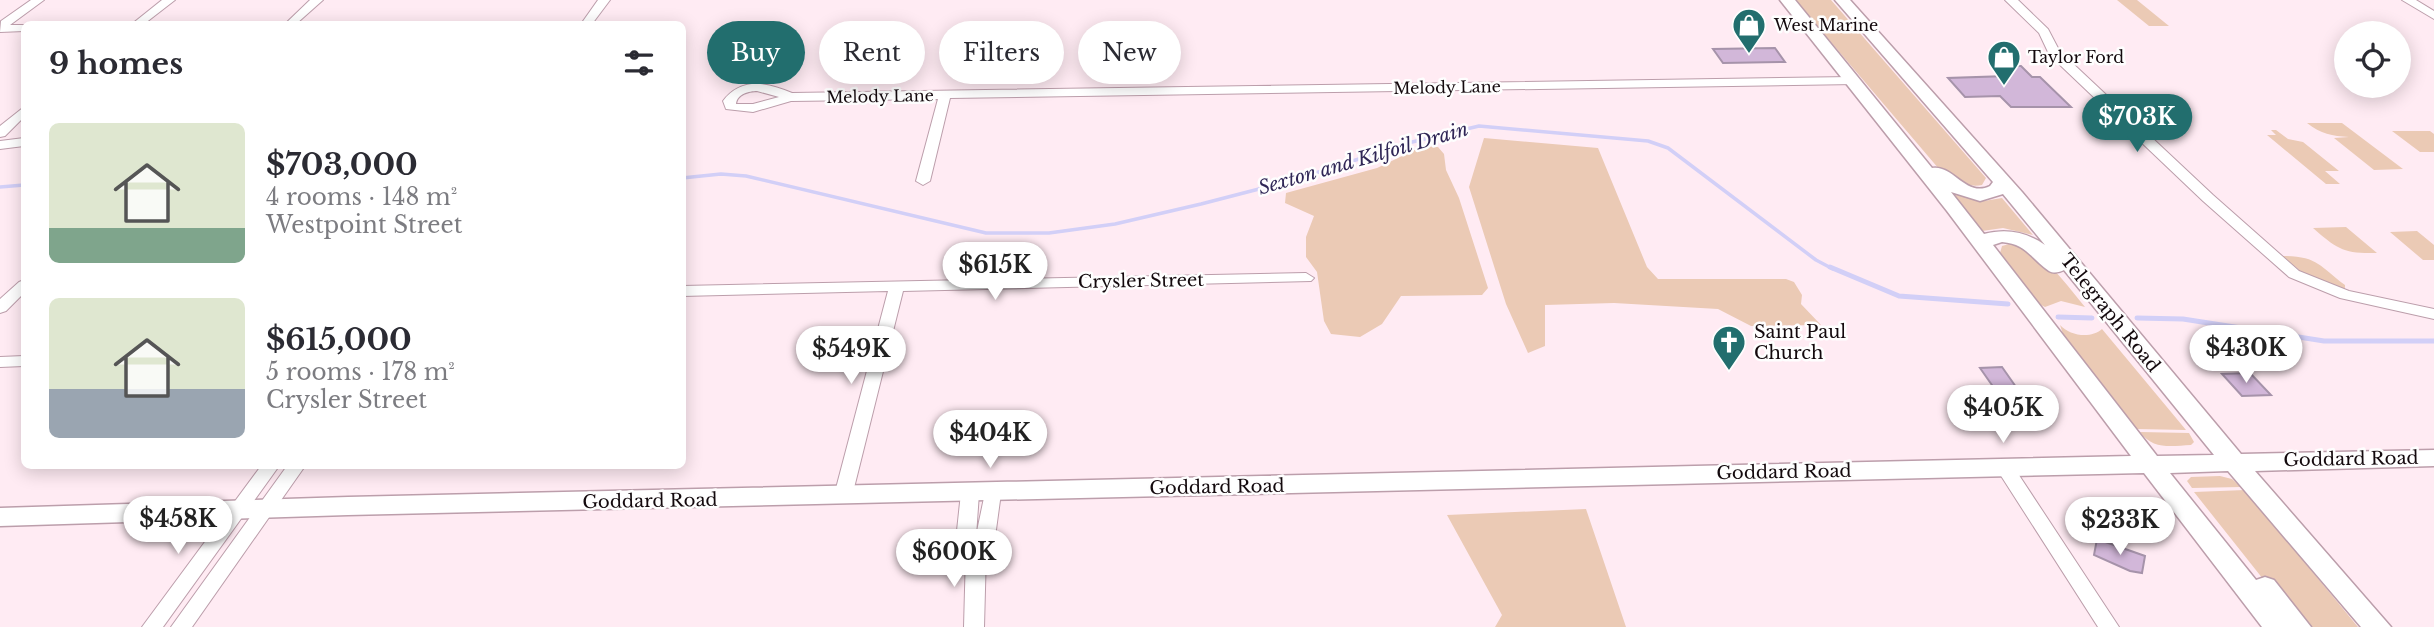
<!DOCTYPE html>
<html lang="en">
<head>
<meta charset="utf-8">
<style>
	:root { --surface:#fff; --page:#f7f7f7; --text:#2b2b33; --muted:#7c7c81; --accent:#226e6e }
	body { margin:0; font-family:"Libre Baskerville",serif; background:var(--page); color:var(--text); height:100vh; display:flex; flex-direction:column; font-size:26px; white-space:nowrap }
	* { box-sizing:border-box; margin:0 }
	p { font-size:23px; color:var(--muted) }
	.icon { flex:none; width:38px; height:38px; fill:none; stroke:currentColor; stroke-width:2; stroke-linecap:round; stroke-linejoin:round }
	.map { position:relative; flex:1; overflow:hidden }
	.panel { position:absolute; left:21px; top:21px; width:665px; height:448px; display:flex; flex-direction:column; background:var(--surface); border-radius:10px; box-shadow:0 4px 18px #0003 }
	.panel>* { flex:none }
	.guide { position:absolute; left:707px; top:21px; width:665px; height:63px; display:flex; gap:14px }
	.controls { position:absolute; left:2334px; top:21px; display:grid; gap:14px }
	.controls a { display:grid; place-items:center; width:77px; height:77px; border-radius:50%; background:var(--surface); box-shadow:0 4px 18px #0003; font-size:35px }
	.price { position:absolute; translate:-50% -60px; padding:0 16px; border-radius:24px; background:#fff; color:#222; font-size:23px; line-height:46px; filter:drop-shadow(0 2px 4px #0008) }
	.price::after { content:''; position:absolute; left:50%; top:42px; width:21px; height:16px; margin-left:-10px; background:inherit; clip-path:polygon(0 0,100% 0,50% 100%) }
	.price.selected { background:var(--accent); color:#fff }
	ul { padding:0; list-style:none }
	li { display:flex; align-items:center; gap:21px; height:175px; padding:0 28px }
	li span { display:grid; place-items:center; flex:none; width:196px; height:140px; border-radius:10px; color:#555 }
	li>.icon { margin-inline-start:auto }
	span .icon { width:84px; height:84px; fill:#fffc; stroke-width:1 }
	li b { font-size:30px }
	h2 { display:flex; justify-content:space-between; align-items:center; height:84px; padding:0 28px; font-size:30px }
	.tag { padding:0 24px; border-radius:32px; background:var(--surface); box-shadow:0 4px 18px #0003; font-size:24px; line-height:63px }
	.tag.selected { background:var(--accent); color:#fff }
	.map>svg:first-child { display:block }
	.green { fill:#ebcab5 }
	.lines { fill:none; stroke-linecap:round; stroke-linejoin:round }
	.stream-far1 { stroke:#d2cff7; stroke-width:3.5 }
	.stream { stroke:#d2cff7; stroke-width:5 }
	.building { fill:#d2b7d9; stroke:#a693aa; stroke-width:2 }
	.minor-casing { stroke:#bc9eab; stroke-width:2 }
	.major-casing { stroke:#bc9eab; stroke-width:3 }
	.minor { fill:#fff; fill-rule:evenodd }
	.major { fill:#fff; fill-rule:evenodd }
	.labels { text-anchor:middle; stroke-width:5; stroke-linejoin:round; paint-order:stroke }
	.far-poi-label { font-size:16px; fill:#13090d; stroke:#fefefe; text-anchor:start }
	.far-street-label { font-size:16px; fill:#13090d; stroke:#fefefe }
	.street-label { font-size:18px; fill:#13090d; stroke:#fefefe }
	.poi-label { font-size:18px; fill:#13090d; stroke:#fefefe; text-anchor:start }
	.water-label { font-size:19px; font-style:italic; fill:#2f2656; stroke:#fefefe }
</style>
</head>
<body>
<div class="map">
<svg width="2434" height="627" viewBox="0 0 2434 627">
	<rect width="100%" height="100%" fill="#ffebf3"/>
	<!-- green -->
	<path class="green" d="M1795 0H1831L1986 178 1982 185C1966 189 1952 177 1939 169Z
		M2117 0H2137L2169 26H2149Z
		M2307 123H2342L2403 169 2374 170 2334 138 2349 137C2332 136 2321 134 2307 123Z
		M2271 130H2276L2288 139 2303 142 2339 171H2325L2340 184H2326L2267 135H2276Z
		M2392 131H2430L2434 134V152H2420Z
		M1484 138 1598 148 1647 267 1658 279H1786L1794 282 1802 295 1801 304 1821 325 1751 326 1718 309 1614 303 1545 305V346L1528 353 1506 304 1469 187Z
		M1423 146 1438 147 1444 154 1446 170 1459 198 1488 288 1482 295 1401 296 1382 324 1360 337 1331 334 1324 321 1317 272 1306 257V237L1314 216 1285 203 1286 193 1377 168Z
		M1954 194 1984 201 2002 198 2033 235 2003 228 1982 231Z
		M2346 227 2377 253C2344 254 2337 249 2313 228Z
		M2417 231 2434 245V260H2423L2390 232Z
		M2009 244C2044 250 2063 281 2085 307L2061 301 2045 307 2039 304 2000 253 2002 246Z
		M2282 256C2318 256 2319 266 2345 285V290L2304 274Z
		M2060 325C2070 336 2091 339 2102 329L2186 430 2137 429 2063 334Z
		M2140 432 2189 433 2194 442 2191 445C2171 446 2153 450 2140 432Z
		M2220 476 2232 479 2241 487 2192 488 2187 481 2191 477Z
		M2245 490 2358 627H2301L2194 492Z
		M1586 509 1626 627H1495L1502 615 1447 515Z"/>
	<g class="lines">
		<!-- stream-far1 -->
		<path class="stream-far1" d="M682 178 721 174 746 176 986 233H1049L1115 224 1201 204 1294 180 1408 143 1479 126 1648 141 1668 148 1816 260 1833 269
			M0 187 24 185"/>
		<!-- stream -->
		<path class="stream" d="M1830 267 1899 296 2008 304
			M2058 317 2092 318
			M2137 318 2183 319 2324 341H2434"/>
	</g>
	<!-- building -->
	<path class="building" d="M1775 48 1785 62 1723 63 1713 49Z
		M1998 66H2021L2032 77H2040L2071 107H2011L2000 96 1965 97 1948 78 2007 76Z
		M2002 367 2028 404 1998 405 1987 388H1994L1980 368Z
		M2250 373 2271 395 2242 396 2222 374Z
		M2097 539 2145 556 2142 573 2130 571 2094 555Z"/>
	<g class="lines">
		<defs>
			<path id="minor" d="M31 0H44L10 25H24V31L0 32 1 21Z
				M162 0H175L144 24H132Z
				M310 0H323L296 24H285Z
				M598 0H610L592 24H581Z
				M2005 0H2018L2048 29 2059 50 2068 59 2213 195 2299 271 2349 291 2434 309V319L2340 298 2289 277 2203 201 2060 65 2048 52 2039 33Z
				M2402 0H2416L2434 11V19Z
				M1852 77 1858 81 1856 84 950 98 930 181 923 185 916 181 938 99 791 101 753 112 726 109 723 101C741 77 767 82 792 93ZM757 91 779 97 753 104H736C737 94 749 91 757 91Z
				M24 107V117L5 136 0 137V126Z
				M24 138V146L0 149V141Z
				M1306 273 1314 278 1311 281 903 291 852 496 849 501 843 503 837 501 834 496 888 291 682 296V286Z
				M24 280V293L6 311 0 313V299L19 282Z
				M24 356V366L0 367V357Z
				M2005 462 2011 463 2119 627H2098L1996 468 1999 463Z
				M261 466H279L163 627H142Z
				M287 466H305L192 627H171Z
				M970 486 976 488 979 493 976 536 986 488H998L1001 493 995 537 986 552 984 627H964L966 552 956 540 961 493 964 488Z"/>
			<path id="major" d="M1780 0H1795L1932 168C1953 164 1966 198 1990 186L1993 182 1835 0H1850L2022 192 2241 454 2434 450V466L2255 471 2391 627H2361L2228 471 2170 473 2256 580 2265 577 2274 580 2311 627H2262L2144 473 348 515 0 526V508L348 497 2131 456 1947 211ZM1951 192 1980 201 2003 194 2045 245C2026 232 2007 228 1984 234ZM2002 242C2027 244 2031 259 2049 271 2054 274 2060 272 2064 270L2214 455 2157 456 1993 245Z"/>
		</defs>
		<!-- minor casing -->
		<use href="#minor" class="minor-casing"/>
		<!-- major casing -->
		<use href="#major" class="major-casing"/>
		<!-- minor -->
		<use href="#minor" class="minor"/>
		<!-- major -->
		<use href="#major" class="major"/>
	</g>
	<!-- icons -->
	<defs>
		<symbol id="shop-pin" viewBox="-11 -11 22 30"><path d="M0 17L-7.5 6A9.5 9.5 0 1 1 7.5 6Z" fill="#226e6e" stroke="#fefefe"/><path d="M-5-2.5h2.3a2.7 3.5 0 0 1 5.4 0H5L5.5 6h-11ZM-1.5-2.5h3a1.5 2.3 0 0 0-3 0Z" fill="#fff"/></symbol>
		<symbol id="church-pin" viewBox="-11 -11 22 30"><path d="M0 17L-7.5 6A9.5 9.5 0 1 1 7.5 6Z" fill="#226e6e" stroke="#fefefe"/><path d="M-1.2-6h2.4v3.5h3.3v2.4h-3.3V6h-2.4V-.1h-3.3v-2.4h3.3Z" fill="#fff"/></symbol>
	</defs>
	<g fill-rule="evenodd">
		<use href="#shop-pin" x="1730" y="6" width="38" height="52"/>
		<use href="#shop-pin" x="1985" y="38" width="38" height="52"/>
		<use href="#church-pin" x="1710" y="323" width="38" height="52"/>
	</g>
	<g class="labels">
		<!-- far-poi labels -->
		<g class="far-poi-label">
			<text x="1774" y="31">West Marine</text>
			<text x="2028" y="63">Taylor Ford</text>
		</g>
		<!-- far-street labels -->
		<g class="far-street-label">
			<text transform="translate(1447 87) rotate(-1)" y="6">Melody Lane</text>
			<text transform="translate(880 96) rotate(-1)" y="6">Melody Lane</text>
		</g>
		<!-- street labels -->
		<g class="street-label">
			<text transform="translate(1141 281) rotate(-1)" y="6">Crysler Street</text>
			<text transform="translate(2110 313) rotate(51)" y="6">Telegraph Road</text>
			<text transform="translate(2351 459) rotate(-1)" y="6">Goddard Road</text>
			<text transform="translate(1784 472) rotate(-1)" y="6">Goddard Road</text>
			<text transform="translate(1217 487) rotate(-1)" y="6">Goddard Road</text>
			<text transform="translate(650 501) rotate(-1)" y="6">Goddard Road</text>
		</g>
		<!-- poi labels -->
		<g class="poi-label">
			<text x="1754" y="338">Saint Paul<tspan x="1754" dy="21">Church</tspan></text>
		</g>
		<!-- water labels -->
		<g class="water-label">
			<text transform="translate(1363 158) rotate(-16)" y="7">Sexton and Kilfoil Drain</text>
		</g>
	</g>
</svg>
<div class="controls">
<a><svg class="icon" aria-label="locate" viewBox="0 0 24 24"><circle cx="12" cy="12" r="6"/><path d="M12 2v4M12 18v4M2 12h4M18 12h4"/></svg></a>
</div>
<b class="price selected" style="left:2137px;top:154px">$703K</b>
<b class="price" style="left:995px;top:302px">$615K</b>
<b class="price" style="left:2246px;top:385px">$430K</b>
<b class="price" style="left:851px;top:386px">$549K</b>
<b class="price" style="left:2003px;top:445px">$405K</b>
<b class="price" style="left:990px;top:470px">$404K</b>
<b class="price" style="left:178px;top:556px">$458K</b>
<b class="price" style="left:2120px;top:557px">$233K</b>
<b class="price" style="left:954px;top:589px">$600K</b>
<div class="guide">
<a class="tag selected">Buy</a>
<a class="tag">Rent</a>
<a class="tag">Filters</a>
<a class="tag">New</a>
</div>
<section class="panel">
<h2>9 homes<svg class="icon" aria-label="filters" viewBox="0 0 24 24"><path d="M4 7h16M4 17h16"/><circle cx="9" cy="7" r="2"/><circle cx="15" cy="17" r="2"/></svg></h2>
<ul>
<li><span style="background:linear-gradient(#dfe7d0 75%,#7fa58c 0)"><svg class="icon" aria-label="home" viewBox="0 0 24 24"><path d="M3 11l9-7 9 7M6 9v11h12V9"/></svg></span><div><b>$703,000</b><p>4 rooms · 148 m²</p><p>Westpoint Street</p></div></li>
<li><span style="background:linear-gradient(#dfe7d0 65%,#9aa5b1 0)"><svg class="icon" aria-label="home" viewBox="0 0 24 24"><path d="M3 11l9-7 9 7M6 9v11h12V9"/></svg></span><div><b>$615,000</b><p>5 rooms · 178 m²</p><p>Crysler Street</p></div></li>
</ul>
</section>
</div>
</body>
</html>
